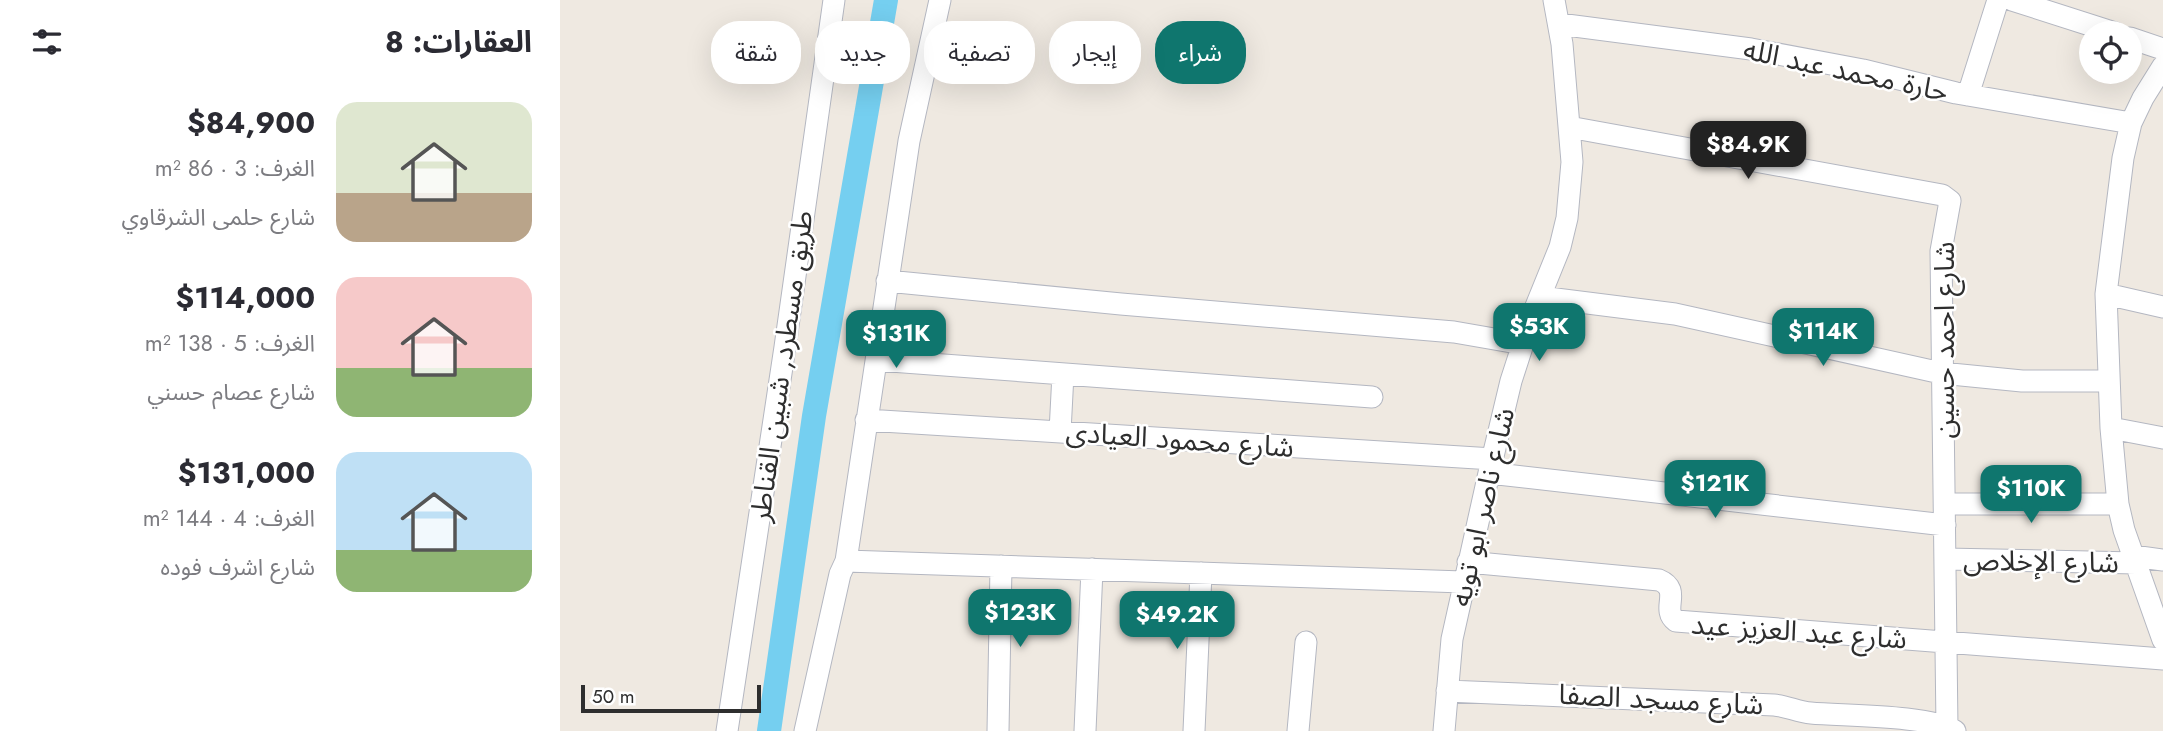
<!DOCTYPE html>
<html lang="ar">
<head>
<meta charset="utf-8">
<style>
	:root { --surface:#fff; --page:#f2f2f3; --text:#2b2b33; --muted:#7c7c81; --accent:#0f766e }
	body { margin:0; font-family:Jost,"Noto Sans Arabic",sans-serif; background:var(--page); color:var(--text); direction:rtl; height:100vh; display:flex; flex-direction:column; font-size:26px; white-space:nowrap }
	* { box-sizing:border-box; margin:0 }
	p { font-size:23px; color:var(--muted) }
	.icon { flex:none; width:38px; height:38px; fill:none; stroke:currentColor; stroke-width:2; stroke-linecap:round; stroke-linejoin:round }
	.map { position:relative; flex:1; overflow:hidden; direction:ltr }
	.drawer { display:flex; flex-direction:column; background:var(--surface); width:560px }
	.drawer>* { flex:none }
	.hud { position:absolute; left:21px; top:21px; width:665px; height:63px; direction:rtl; display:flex; gap:14px }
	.fabs { position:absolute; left:1519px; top:21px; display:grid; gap:14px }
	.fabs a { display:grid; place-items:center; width:63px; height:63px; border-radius:50%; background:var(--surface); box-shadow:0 7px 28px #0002; font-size:35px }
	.scale { position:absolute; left:21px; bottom:18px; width:180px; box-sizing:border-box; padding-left:7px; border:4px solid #2e2e2e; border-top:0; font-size:19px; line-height:24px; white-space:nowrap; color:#2e2e2e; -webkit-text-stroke:5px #fff; paint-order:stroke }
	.price { position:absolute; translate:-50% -60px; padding:0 16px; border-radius:14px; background:var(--accent); color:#fff; font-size:23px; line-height:46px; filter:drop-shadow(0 2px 4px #0008) }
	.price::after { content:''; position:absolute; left:50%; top:42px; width:21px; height:16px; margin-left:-10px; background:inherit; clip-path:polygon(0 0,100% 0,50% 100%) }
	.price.on { background:#222; color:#fff }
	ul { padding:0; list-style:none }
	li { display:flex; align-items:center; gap:21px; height:175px; padding:0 28px }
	li span { display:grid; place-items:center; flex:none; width:196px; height:140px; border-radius:21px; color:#555 }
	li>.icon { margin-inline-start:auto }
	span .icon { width:84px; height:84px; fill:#fffc; stroke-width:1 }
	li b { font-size:30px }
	h2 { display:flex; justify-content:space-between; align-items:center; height:84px; padding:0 28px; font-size:30px }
	.chip { padding:0 24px; border-radius:28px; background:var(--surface); box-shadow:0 7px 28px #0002; font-size:24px; line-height:63px }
	.chip.on { background:var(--accent); color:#fff }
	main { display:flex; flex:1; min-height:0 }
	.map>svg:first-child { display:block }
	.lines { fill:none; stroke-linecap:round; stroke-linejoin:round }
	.canal { stroke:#75cff0; stroke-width:24 }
	.street-casing { stroke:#b4b7c1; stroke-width:23 }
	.street { stroke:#fff; stroke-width:21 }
	.labels { text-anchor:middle; stroke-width:5; stroke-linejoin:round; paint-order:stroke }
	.street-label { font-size:28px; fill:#2e2e2e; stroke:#fff }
</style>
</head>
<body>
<main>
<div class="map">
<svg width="1603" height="731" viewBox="0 0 1603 731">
	<rect width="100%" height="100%" fill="#efe9e1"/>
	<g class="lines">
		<!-- canal -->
		<path class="canal" d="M209 731 254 416 326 0"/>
		<defs>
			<path id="street" d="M1452 0 1555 33
				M999 24 1191 49 1303 70 1396 93 1571 123
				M1570 38 1603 49
				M1603 66 1583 98 1571 123 1563 158 1546 294 1551 428 1558 504 1564 530 1603 640
				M1408 95 1438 0
				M1009 127 1382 195 1390 201 1381 251 1387 727
				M327 281 561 304 894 332 963 344
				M1546 294 1603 307
				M980 297 1115 314 1381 373 1462 381H1549
				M317 360 812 397
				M306 420 933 459
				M1551 428 1603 438
				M500 432 503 374
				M929 473 1385 525
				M1385 504H1558
				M1573 556 1603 560
				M1385 559 1576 563
				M286 561 903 582
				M908 562 1099 580C1123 590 1100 609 1116 621L1603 659
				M887 691 1214 705C1227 706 1238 712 1251 713 1284 716 1370 715 1395 731
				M167 731 225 347 274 0
				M245 731 280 574 286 561 349 141 380 0
				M438 731 441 566
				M525 731 532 569
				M634 731 641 573
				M738 731 746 642
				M884 731 892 639 929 473 951 381 972 316 1000 247 1007 218 1012 162 1002 44 994 0"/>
		</defs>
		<!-- street casing -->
		<use href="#street" class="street-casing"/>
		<!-- street -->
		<use href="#street" class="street"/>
	</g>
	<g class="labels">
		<!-- street labels -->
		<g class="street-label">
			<text transform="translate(1286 70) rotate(12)" y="10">حارة محمد عبد الله</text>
			<text transform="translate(1384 340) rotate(-90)" y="10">شارع احمد حسين</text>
			<text transform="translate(221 366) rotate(-82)" y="10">طريق مسطرد, شبين القناطر</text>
			<text transform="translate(620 439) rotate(4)" y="10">شارع محمود العيادى</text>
			<text transform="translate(922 507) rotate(-77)" y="10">شارع ناصر ابو تويه</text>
			<text transform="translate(1481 561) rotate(1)" y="10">شارع الإخلاص</text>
			<text transform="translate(1239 631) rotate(4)" y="10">شارع عبد العزيز عيد</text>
			<text transform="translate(1101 699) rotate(3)" y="10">شارع مسجد الصفا</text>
		</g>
	</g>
</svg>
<div class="fabs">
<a><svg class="icon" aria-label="locate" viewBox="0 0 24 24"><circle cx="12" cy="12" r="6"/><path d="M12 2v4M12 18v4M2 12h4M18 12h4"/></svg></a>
</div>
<div class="scale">50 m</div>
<b class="price on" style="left:1188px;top:181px">$84.9K</b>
<b class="price" style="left:979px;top:363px">$53K</b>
<b class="price" style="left:1263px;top:368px">$114K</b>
<b class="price" style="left:336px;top:370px">$131K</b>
<b class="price" style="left:1155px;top:520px">$121K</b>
<b class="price" style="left:1471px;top:525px">$110K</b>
<b class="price" style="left:460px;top:649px">$123K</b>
<b class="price" style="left:617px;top:651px">$49.2K</b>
<div class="hud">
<a class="chip on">شراء</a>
<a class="chip">إيجار</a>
<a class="chip">تصفية</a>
<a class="chip">جديد</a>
<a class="chip">شقة</a>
</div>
</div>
<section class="drawer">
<h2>العقارات: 8<svg class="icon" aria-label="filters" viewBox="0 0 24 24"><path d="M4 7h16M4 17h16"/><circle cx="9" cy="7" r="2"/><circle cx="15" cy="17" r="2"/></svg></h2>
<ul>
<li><span style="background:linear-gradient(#dfe7d0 65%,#b9a48a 0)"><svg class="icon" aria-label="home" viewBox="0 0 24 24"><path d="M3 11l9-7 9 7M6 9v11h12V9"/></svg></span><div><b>$84,900</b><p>الغرف: 3 · 86 m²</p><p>شارع حلمى الشرقاوي</p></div></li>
<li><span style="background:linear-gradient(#f6c9c9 65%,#8fb573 0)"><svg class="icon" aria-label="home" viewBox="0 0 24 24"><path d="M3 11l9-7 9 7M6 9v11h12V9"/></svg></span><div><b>$114,000</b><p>الغرف: 5 · 138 m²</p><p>شارع عصام حسني</p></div></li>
<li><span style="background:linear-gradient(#bfe0f5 70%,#8fb573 0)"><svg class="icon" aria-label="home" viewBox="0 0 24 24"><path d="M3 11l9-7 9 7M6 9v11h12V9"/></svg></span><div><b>$131,000</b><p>الغرف: 4 · 144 m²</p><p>شارع اشرف فوده</p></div></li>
</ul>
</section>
</main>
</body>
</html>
